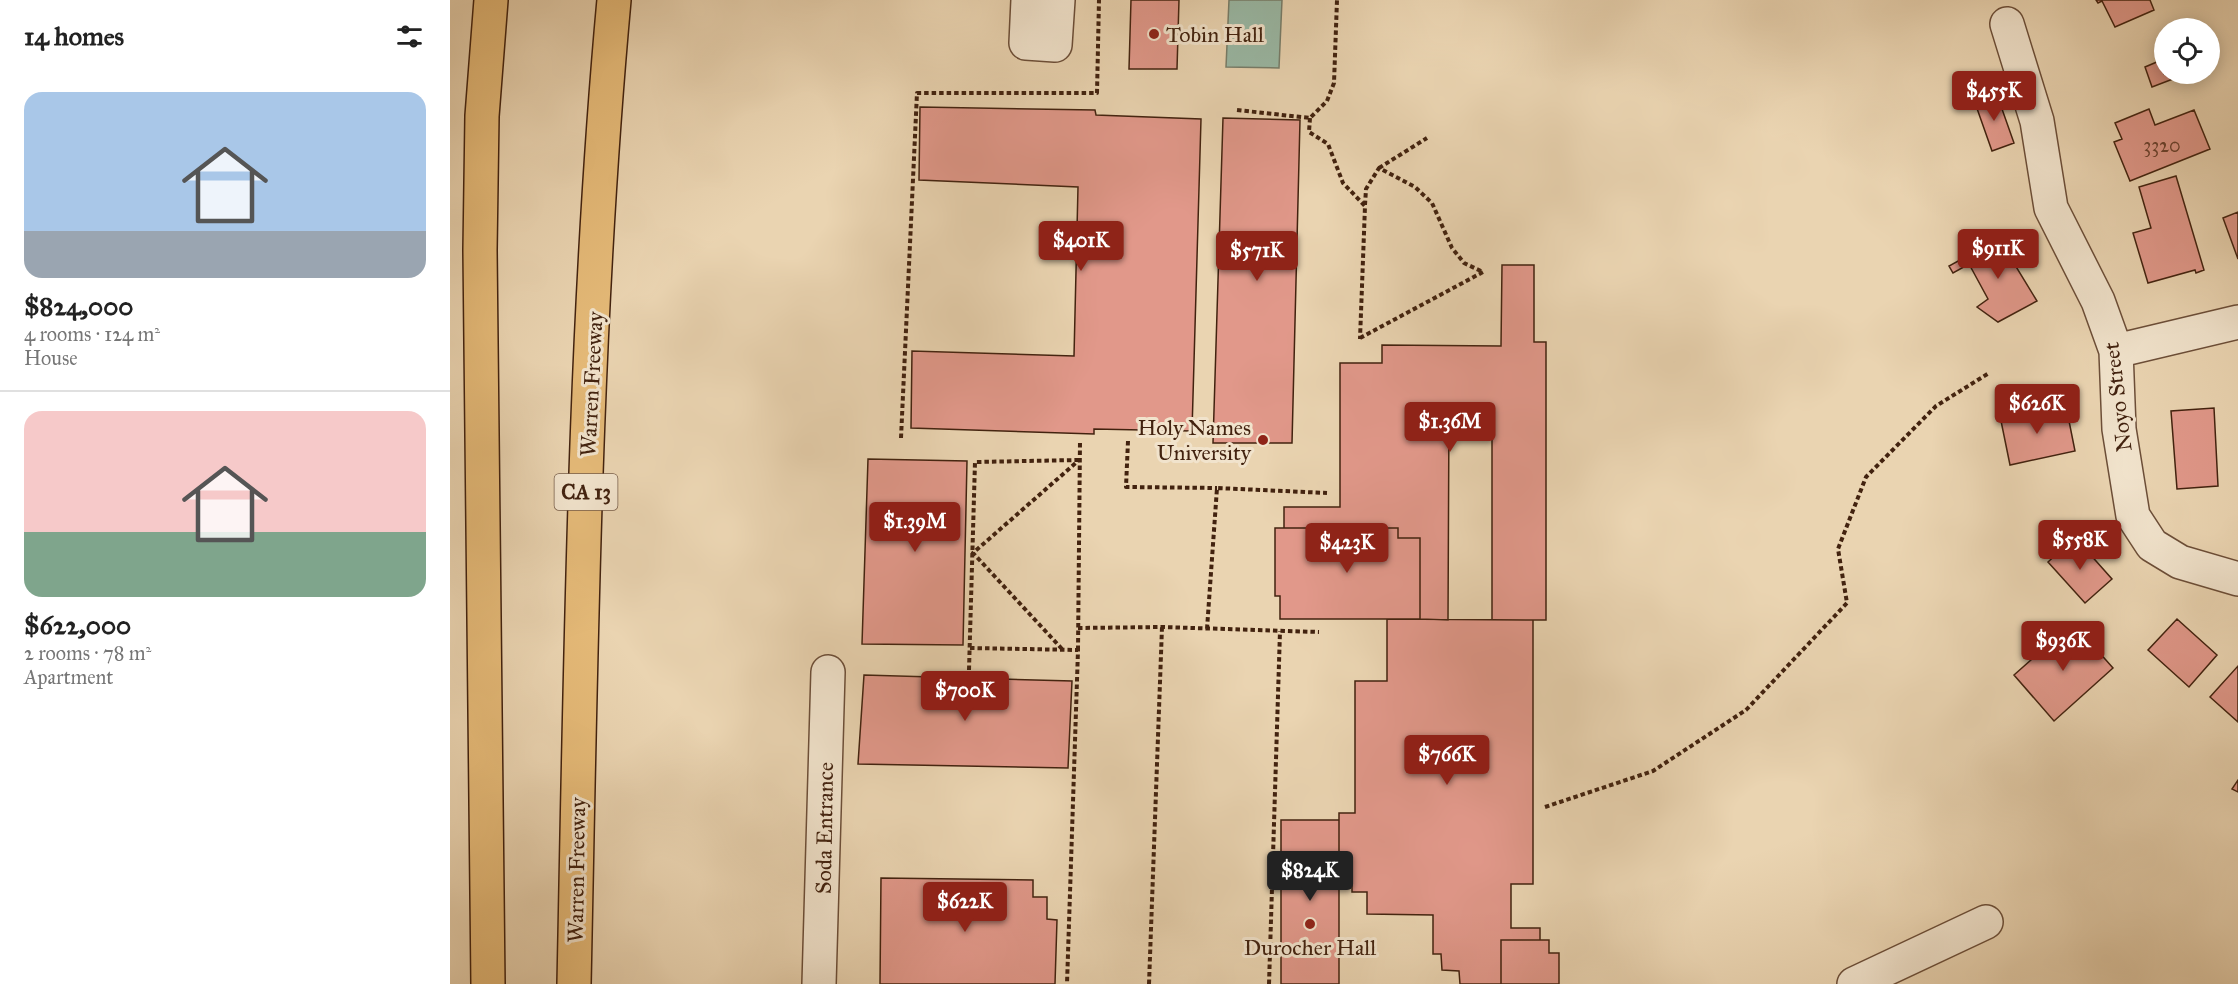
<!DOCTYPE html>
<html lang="en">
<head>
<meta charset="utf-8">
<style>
	:root { --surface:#fff; --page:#f6f6f6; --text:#222; --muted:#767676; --line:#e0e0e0; --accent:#8f2418 }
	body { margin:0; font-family:"IM FELL Great Primer",serif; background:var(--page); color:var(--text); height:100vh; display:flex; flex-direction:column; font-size:22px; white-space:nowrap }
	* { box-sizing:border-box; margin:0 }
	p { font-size:20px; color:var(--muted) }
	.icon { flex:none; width:33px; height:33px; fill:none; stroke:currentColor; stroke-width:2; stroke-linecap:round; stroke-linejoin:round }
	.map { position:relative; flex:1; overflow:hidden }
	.side { display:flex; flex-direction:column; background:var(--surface); width:450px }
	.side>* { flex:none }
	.buttons { position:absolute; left:1704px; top:18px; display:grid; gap:12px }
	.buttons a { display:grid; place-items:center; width:66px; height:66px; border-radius:50%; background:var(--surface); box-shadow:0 3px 15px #0003; font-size:30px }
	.price { position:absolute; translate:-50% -51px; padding:0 14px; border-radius:6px; background:var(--accent); color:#fff; font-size:20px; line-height:39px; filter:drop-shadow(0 2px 3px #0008) }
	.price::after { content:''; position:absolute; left:50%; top:36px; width:18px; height:14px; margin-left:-9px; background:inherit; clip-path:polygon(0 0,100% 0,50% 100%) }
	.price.current { background:#222; color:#fff }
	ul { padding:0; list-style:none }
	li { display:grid; align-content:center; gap:12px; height:318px; padding:0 24px }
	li+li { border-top:2px solid var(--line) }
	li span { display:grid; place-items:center; height:186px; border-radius:18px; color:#555 }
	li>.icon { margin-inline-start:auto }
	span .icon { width:108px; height:108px; fill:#fffc; stroke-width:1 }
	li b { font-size:26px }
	h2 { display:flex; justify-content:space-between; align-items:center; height:72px; padding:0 24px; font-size:26px }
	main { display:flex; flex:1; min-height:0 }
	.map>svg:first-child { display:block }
	.water { fill:#99b9a6; stroke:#767d6a; stroke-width:1.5 }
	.building { fill:#e1988a; stroke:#42220f; stroke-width:1.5 }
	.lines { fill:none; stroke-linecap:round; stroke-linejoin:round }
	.minor-casing { stroke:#6c4e38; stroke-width:36 }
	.highway-casing { stroke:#42220f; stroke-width:36 }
	.path { stroke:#42220f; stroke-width:4; stroke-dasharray:4.5 3; stroke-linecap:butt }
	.minor { stroke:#f1e3cc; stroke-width:33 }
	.highway { stroke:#e5ba78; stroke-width:33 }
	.poi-dot { fill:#8f2418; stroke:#f1e3cc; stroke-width:2 }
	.labels { text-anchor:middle; stroke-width:6; stroke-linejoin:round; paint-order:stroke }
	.number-label { font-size:20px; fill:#6a402e }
	.shield { fill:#f1e3cc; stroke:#765c48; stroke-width:1.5 }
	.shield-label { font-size:21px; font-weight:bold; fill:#42220f }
	.poi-label { font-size:22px; fill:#42220f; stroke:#f1e3cc; text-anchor:start }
	.street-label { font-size:22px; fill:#42220f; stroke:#f1e3cc }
</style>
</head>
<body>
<main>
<section class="side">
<h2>14 homes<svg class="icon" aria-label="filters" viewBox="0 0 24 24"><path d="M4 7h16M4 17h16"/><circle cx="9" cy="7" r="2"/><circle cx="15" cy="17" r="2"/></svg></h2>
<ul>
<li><span style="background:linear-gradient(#a9c7e8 75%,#9aa5b1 0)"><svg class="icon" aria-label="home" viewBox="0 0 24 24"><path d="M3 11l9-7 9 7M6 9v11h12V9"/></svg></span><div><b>$824,000</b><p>4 rooms · 124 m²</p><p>House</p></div></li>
<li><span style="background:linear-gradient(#f6c9c9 65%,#7fa58c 0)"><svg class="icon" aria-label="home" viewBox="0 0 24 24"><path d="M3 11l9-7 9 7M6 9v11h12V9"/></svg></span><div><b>$622,000</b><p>2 rooms · 78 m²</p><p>Apartment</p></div></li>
</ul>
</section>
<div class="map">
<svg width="1788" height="984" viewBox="0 0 1788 984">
	<rect width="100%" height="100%" fill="#ead4b1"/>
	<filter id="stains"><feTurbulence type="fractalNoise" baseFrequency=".00333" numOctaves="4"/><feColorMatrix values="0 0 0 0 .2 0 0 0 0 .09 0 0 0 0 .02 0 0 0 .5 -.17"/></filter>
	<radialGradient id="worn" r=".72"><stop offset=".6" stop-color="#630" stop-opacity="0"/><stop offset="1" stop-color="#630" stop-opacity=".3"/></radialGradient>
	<!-- water -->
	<path class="water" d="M779 0H832L829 68 776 67Z"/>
	<!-- building -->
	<path class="building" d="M681 0H729L727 69H679Z
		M1646 0H1700L1704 10 1665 27 1652 1 1648 3Z
		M1714 59V74H1736L1702 87 1695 67Z
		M1546 92 1564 143 1542 151 1524 100Z
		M470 107 645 110 646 115 751 119 742 431 644 429V434L461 428 462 351 624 356 628 187 469 180Z
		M1699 109 1705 125 1744 110 1760 149 1680 181 1664 142 1672 139 1665 123Z
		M773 118 850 120 842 443H763Z
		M1726 176 1754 270 1746 273 1745 270 1698 283 1683 233 1701 228 1689 187Z
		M1788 212V259L1773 218Z
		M1552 237 1567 264 1565 265 1587 301 1548 322 1527 307 1538 299 1519 264 1503 273 1499 266Z
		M1052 265H1084V342H1096V620H1042V409H999L998 620 970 619V538H948V528H834V507H890V363H932V345L1051 346Z
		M1764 408 1768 486 1727 489 1721 411Z
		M1581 409 1582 417 1620 409 1623 420 1619 421 1625 451 1560 465 1550 416Z
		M418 459 517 461 513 645 412 644Z
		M825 528H948V538H970V619H830V596H825Z
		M1622 540 1635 554 1638 552 1662 579 1635 603 1598 562Z
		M937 619 1083 620V884H1061V928H1090V940H1051V984H1010L1009 971 992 970 991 954H983V915L917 914V892H902V864H889V813H905V681H937Z
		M1727 619 1767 655 1739 687 1698 650Z
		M1623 623 1663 668 1604 721 1564 675Z
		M1788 666V722L1760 697Z
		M414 675 622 681 618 768 408 764Z
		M1788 780V792L1782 789Z
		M831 820H889V984H831Z
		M431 878 583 880V897H597V919L607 920 605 984H430Z
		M1051 940H1099V953H1109V984H1051Z"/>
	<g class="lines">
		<defs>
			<path id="minor" d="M578 0 576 43 605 45 608 0
				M1557 24 1587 121 1601 208 1648 301 1666 351 1669 429 1683 516 1702 545 1730 562 1788 579
				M1666 351 1788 322
				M369 984 378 672
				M1404 984 1536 922"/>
			<path id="highway" d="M38 984 30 250 32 116 41 0
				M124 984C131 656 134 327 164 0"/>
		</defs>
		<!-- minor casing -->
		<use href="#minor" class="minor-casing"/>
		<!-- highway casing -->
		<use href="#highway" class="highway-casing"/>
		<!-- path -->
		<path class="path" d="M787 110 860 118 877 101 884 83 887 0
			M860 118 859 132 878 144 893 183 915 206 910 339
			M929 168 977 138
			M915 205 916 189 929 168 965 187 982 203 1002 248 1014 263 1033 272
			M910 338 1033 272
			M451 438 467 93H647L649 0
			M678 441 676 487 767 488
			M628 628 712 627 869 632
			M757 629 767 488 877 493
			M520 648 628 650 617 984
			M612 649 523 553 628 461
			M628 650 630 441
			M519 670 525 462 628 460
			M1095 807 1203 771 1296 710 1397 603 1388 549 1416 477 1486 406 1539 373
			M699 984 712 627
			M819 984 830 631"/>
		<!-- minor -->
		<use href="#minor" class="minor"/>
		<!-- highway -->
		<use href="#highway" class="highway"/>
	</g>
	<!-- markers -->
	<g class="poi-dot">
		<circle cx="704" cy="34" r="6"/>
		<circle cx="813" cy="440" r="6"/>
		<circle cx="860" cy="924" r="6"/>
	</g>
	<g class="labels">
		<!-- number labels -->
		<g class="number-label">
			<text x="1712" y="152">3320</text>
		</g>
		<!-- shield labels -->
		<rect class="shield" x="104.5" y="474" width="63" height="36" rx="4.5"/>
		<g class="shield-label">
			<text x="136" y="499">CA 13</text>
		</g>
		<!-- poi labels -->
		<g class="poi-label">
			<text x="716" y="42">Tobin Hall</text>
			<text x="801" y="435" text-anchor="end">Holy Names<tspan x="801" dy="25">University</tspan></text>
			<text x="860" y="955" text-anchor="middle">Durocher Hall</text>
		</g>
		<!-- street labels -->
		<g class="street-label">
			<text transform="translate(141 384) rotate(-87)" y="8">Warren Freeway</text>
			<text transform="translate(1667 397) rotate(-97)" y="8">Noyo Street</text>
			<text transform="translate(374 828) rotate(-89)" y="8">Soda Entrance</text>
			<text transform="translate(126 870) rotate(-89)" y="8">Warren Freeway</text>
		</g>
	</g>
	<rect width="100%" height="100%" filter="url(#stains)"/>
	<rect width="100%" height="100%" fill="url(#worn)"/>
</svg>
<div class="buttons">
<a><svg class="icon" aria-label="locate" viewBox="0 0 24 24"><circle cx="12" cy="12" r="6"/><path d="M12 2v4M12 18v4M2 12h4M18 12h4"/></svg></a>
</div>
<b class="price" style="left:1544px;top:122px">$455K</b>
<b class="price" style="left:631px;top:272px">$401K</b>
<b class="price" style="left:1548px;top:280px">$911K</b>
<b class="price" style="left:807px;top:282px">$571K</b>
<b class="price" style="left:1587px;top:435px">$626K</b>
<b class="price" style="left:1000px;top:453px">$1.36M</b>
<b class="price" style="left:465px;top:553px">$1.39M</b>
<b class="price" style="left:1630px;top:571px">$558K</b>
<b class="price" style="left:897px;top:574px">$423K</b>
<b class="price" style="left:1613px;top:672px">$936K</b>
<b class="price" style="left:515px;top:722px">$700K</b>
<b class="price" style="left:997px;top:786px">$766K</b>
<b class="price current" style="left:860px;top:902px">$824K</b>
<b class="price" style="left:515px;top:933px">$622K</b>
</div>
</main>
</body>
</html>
